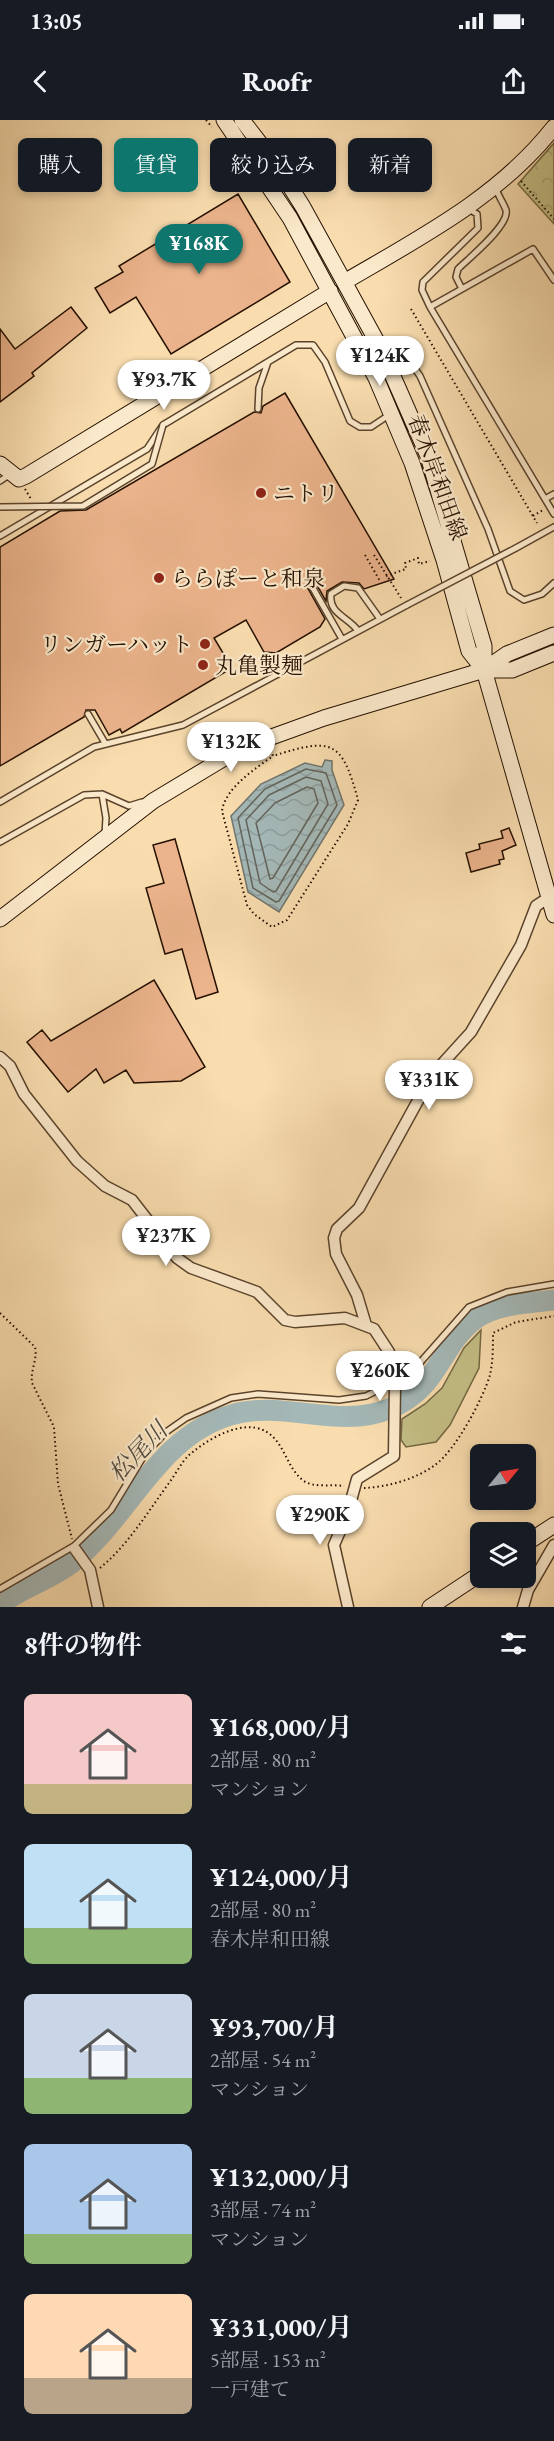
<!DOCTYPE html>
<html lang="ja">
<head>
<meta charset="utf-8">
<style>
	:root { --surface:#171b24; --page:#20242c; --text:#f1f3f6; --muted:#9ea1a6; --accent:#0f766e }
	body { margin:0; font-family:"EB Garamond","Noto Serif JP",serif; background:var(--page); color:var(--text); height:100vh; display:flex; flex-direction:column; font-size:22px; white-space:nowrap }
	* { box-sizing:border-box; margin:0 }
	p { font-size:20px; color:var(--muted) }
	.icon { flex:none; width:33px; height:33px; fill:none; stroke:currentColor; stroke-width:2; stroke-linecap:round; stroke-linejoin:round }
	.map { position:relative; height:1487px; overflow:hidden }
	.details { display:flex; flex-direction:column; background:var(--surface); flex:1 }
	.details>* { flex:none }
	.hud { position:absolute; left:18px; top:18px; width:519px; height:54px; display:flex; gap:12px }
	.needle { width:39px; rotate:60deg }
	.fabs { position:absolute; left:470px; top:1324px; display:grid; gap:12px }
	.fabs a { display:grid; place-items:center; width:66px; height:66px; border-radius:9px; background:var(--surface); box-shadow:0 3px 9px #0003; font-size:30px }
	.price { position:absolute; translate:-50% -51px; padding:0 14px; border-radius:21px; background:#fff; color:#222; font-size:20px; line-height:39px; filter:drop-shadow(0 2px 3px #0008) }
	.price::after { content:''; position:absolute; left:50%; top:36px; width:18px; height:14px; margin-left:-9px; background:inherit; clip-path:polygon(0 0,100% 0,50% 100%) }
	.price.active { background:var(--accent); color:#fff }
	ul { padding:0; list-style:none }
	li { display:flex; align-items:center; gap:18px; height:150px; padding:0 24px }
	li span { display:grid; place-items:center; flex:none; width:168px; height:120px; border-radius:9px; color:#555 }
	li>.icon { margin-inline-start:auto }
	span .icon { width:72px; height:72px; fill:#fffc; stroke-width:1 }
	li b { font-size:26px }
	h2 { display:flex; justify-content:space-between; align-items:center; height:72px; padding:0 24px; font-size:26px }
	.pill { padding:0 21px; border-radius:9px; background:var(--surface); box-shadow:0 3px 9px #0003; font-size:21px; line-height:54px }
	.pill.active { background:var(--accent); color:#fff }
	.status { display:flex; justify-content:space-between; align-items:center; height:42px; padding:0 30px; background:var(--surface); direction:ltr }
	.status svg { height:16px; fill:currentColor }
	header { display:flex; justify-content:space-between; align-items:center; height:78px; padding:0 24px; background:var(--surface); font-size:27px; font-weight:800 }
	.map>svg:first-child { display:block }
	.green { fill:#c4bf86; stroke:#746843; stroke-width:1.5 }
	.park { fill:url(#park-crowns); stroke:#746843; stroke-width:1.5 }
	.water { fill:url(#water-waves); stroke:#71756e; stroke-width:1.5 }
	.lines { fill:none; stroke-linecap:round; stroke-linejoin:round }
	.shore { stroke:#64645c; stroke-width:1.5 }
	.river { stroke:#a4b8b7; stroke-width:21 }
	.building { fill:#ecb48c; stroke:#251000; stroke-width:1.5 }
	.lane-casing { stroke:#5a432c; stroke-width:8 }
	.street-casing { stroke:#5a432c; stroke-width:13 }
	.secondary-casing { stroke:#251000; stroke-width:17 }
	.path { stroke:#251000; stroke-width:2; stroke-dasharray:1.5 3; stroke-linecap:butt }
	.lane { stroke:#fbe9cb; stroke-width:5 }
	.street { stroke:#fbe9cb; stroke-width:10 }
	.secondary { stroke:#fbe9cb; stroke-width:15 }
	.lane-bridge-casing { stroke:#5a432c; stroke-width:8; stroke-linecap:butt }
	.lane-bridge { stroke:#fbe9cb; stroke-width:5 }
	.poi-dot { fill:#8f2418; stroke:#fbe9cb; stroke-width:2 }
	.labels { text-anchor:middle; stroke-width:4.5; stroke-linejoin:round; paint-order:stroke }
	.street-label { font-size:22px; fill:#251000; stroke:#fbe9cb }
	.poi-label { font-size:22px; fill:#251000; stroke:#fbe9cb; text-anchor:start }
	.water-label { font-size:24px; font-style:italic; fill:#514b40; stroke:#fbe9cb }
</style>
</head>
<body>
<div class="status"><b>13:05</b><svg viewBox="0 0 49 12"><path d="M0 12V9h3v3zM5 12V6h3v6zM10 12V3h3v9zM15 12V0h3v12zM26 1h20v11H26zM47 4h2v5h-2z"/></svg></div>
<header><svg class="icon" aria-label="back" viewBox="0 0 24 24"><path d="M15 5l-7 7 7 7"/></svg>Roofr<svg class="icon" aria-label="share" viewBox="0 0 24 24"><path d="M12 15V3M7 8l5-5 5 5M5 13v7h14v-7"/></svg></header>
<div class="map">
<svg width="554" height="1487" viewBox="0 0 554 1487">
	<defs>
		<pattern id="park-crowns" width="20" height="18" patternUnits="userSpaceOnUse" patternTransform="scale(1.5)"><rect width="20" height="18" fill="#c4bf86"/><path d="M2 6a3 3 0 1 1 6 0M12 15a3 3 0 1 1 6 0" fill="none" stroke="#a8a372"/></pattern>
		<pattern id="water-waves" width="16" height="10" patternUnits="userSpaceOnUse" patternTransform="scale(1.5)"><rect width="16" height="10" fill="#a4b8b7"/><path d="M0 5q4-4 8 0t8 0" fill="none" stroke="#8d9d9c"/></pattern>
	</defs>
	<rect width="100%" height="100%" fill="#f9ddaf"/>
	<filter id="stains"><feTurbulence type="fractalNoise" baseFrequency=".00333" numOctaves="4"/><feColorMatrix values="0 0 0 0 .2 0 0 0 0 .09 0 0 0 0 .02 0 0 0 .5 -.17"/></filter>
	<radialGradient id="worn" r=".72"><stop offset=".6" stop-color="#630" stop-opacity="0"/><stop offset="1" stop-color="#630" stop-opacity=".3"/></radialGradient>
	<!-- green -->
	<path class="green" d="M481 1210 479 1248 450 1305 436 1322 406 1327 401 1320 402 1299 425 1284 442 1268 464 1228Z"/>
	<!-- park -->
	<path class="park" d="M554 23V104L518 64Z"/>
	<!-- water -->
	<path class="water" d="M325 640 332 641V650L344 685 279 792 248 772 231 696 261 664 305 643 322 647Z"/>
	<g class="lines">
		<!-- shore -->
		<path class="shore" d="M306 649 326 653 337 685 279 781 276 782 253 768 238 698 265 669Z
			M306 657 321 661 328 684 276 771 273 772 260 763 246 700 269 675Z
			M307 667 314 669 318 683 273 758 270 759 256 703 275 683Z"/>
		<!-- river -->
		<path class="river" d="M0 1484C23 1467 52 1459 74 1441 130 1395 158 1316 231 1295 283 1279 337 1310 389 1289 440 1268 439 1226 475 1199 496 1184 529 1183 554 1180"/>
	</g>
	<!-- building -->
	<path class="building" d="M238 74 290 162 171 234 136 177 110 193 95 168 123 152 119 146Z
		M71 187 87 208 32 253 34 256 0 282V209L15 229Z
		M285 273 394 459 364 469 359 463 342 462 327 471 326 481 314 460 308 459 306 465 325 499 320 507 276 533 264 532 246 500 214 518 232 548 122 613 120 609 109 615 95 590H86L84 597 0 646V427L60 391 86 390 254 292 261 293 263 286Z
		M509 708 516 725 502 731 504 739 499 740 500 744 471 752 466 733 480 729 479 724 503 718 501 711Z
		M175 719 218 872 196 879 182 829 165 834 146 768 164 763 153 725Z
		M154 860 205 947 181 961 134 963 126 950 104 963 96 949 68 972 27 922 42 910 51 921Z"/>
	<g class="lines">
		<defs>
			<path id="lane" d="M554 160 533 129 430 187 554 394
				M462 169 456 157 458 149C469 138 510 105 506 90 503 82 498 76 496 68
				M430 187 422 170 423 162 478 108 477 94 469 89
				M383 229 406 236 420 256 488 409 510 471 524 480 542 474 554 463
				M258 289 259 268 268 242
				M0 361 9 355
				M545 379 554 374
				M0 416 147 329 163 305 296 225H313L325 242 350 301 360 307H371L389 295
				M516 428 554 407
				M310 463 342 519
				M358 511C349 497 328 494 331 474L344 466 358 468 380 499
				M88 594 105 623
				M102 674 106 698 105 714
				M0 682 94 627 183 605 407 485
				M0 722 84 675 102 674 129 686 142 682
				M0 1469 74 1426 111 1390 145 1334 166 1312 186 1298 231 1278 258 1274 339 1280 366 1276 410 1254 469 1187 507 1172 554 1164"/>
			<path id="street" d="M0 937 10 946 24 974 77 1041 105 1066 132 1080 177 1138 191 1148 257 1172 285 1200 295 1202 345 1198 374 1209 389 1232 395 1263 394 1336 357 1359 347 1395 334 1425 348 1487
				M366 1205 357 1175 336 1134 334 1118 337 1109 359 1088 432 955 471 912 521 825 536 786 554 774
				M75 1429 90 1450 98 1487
				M523 1487 528 1470 554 1425"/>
			<path id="secondary" d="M224 0 290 98 376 258 412 343 444 440 469 531 484 550
				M242 0 276 44 303 87 381 229 428 336 484 526V550L554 795
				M346 161C421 117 499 77 554 7
				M0 344 19 359 26 356 330 171
				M484 550H512L554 533
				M0 799 153 681 226 637 266 619 324 598 484 550 507 534 554 515
				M525 1424 554 1405
				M430 1487 480 1454"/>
		</defs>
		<!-- lane casing -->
		<use href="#lane" class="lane-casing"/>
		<!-- street casing -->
		<use href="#street" class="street-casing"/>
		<!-- secondary casing -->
		<use href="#secondary" class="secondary-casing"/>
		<!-- path -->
		<path class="path" d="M206 0 212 7
			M521 61 554 99
			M411 189 537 403
			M25 369 31 379
			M533 396 543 390
			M365 435 380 461
			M374 435 401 478
			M386 456 406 449 405 443 418 438 419 444 430 441
			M271 630 273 636C332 617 342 620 358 680L348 704 287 800 272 807 254 794 247 785 222 691C225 668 256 648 273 636
			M0 1193 35 1227C38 1239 30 1250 32 1263L54 1307 58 1364 72 1419
			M364 1368C388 1367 416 1359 435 1345 455 1331 483 1279 490 1255 493 1241 493 1227 493 1213L516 1202 554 1196
			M100 1448C128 1425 147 1393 169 1363 175 1355 180 1345 187 1337 203 1322 234 1303 257 1308 285 1315 284 1347 304 1361 314 1368 332 1364 344 1366"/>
		<!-- lane -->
		<use href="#lane" class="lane"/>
		<!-- street -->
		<use href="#street" class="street"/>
		<!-- secondary -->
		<use href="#secondary" class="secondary"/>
		<defs>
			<path id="lane-bridge" d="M0 387 83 386 152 344 163 305
				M407 485 516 428"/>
		</defs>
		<!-- lane-bridge casing -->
		<use href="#lane-bridge" class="lane-bridge-casing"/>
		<!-- lane-bridge -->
		<use href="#lane-bridge" class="lane-bridge"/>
	</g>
	<!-- markers -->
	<g class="poi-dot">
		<circle cx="261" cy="373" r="6"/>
		<circle cx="159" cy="458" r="6"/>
		<circle cx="205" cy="524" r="6"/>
		<circle cx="203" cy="545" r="6"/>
	</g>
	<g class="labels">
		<!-- street labels -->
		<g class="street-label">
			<text transform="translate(438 357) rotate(70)" y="8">春木岸和田線</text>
		</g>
		<!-- poi labels -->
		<g class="poi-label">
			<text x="273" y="381">ニトリ</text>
			<text x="171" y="466">ららぽーと和泉</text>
			<text x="193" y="532" text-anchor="end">リンガーハット</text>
			<text x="215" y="553">丸亀製麺</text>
		</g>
		<!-- water labels -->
		<g class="water-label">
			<text transform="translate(138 1332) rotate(-46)" y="8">松尾川</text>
		</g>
	</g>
	<rect width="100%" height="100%" filter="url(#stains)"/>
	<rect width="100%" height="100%" fill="url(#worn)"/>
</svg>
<div class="fabs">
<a><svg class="needle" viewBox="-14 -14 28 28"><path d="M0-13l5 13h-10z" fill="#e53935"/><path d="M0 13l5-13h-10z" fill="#9ea1a6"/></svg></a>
<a><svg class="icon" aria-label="layers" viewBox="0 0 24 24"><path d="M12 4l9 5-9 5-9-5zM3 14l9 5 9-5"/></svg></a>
</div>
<b class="price active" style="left:199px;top:155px">¥168K</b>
<b class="price" style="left:380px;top:267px">¥124K</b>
<b class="price" style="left:164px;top:291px">¥93.7K</b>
<b class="price" style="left:231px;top:653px">¥132K</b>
<b class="price" style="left:429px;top:991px">¥331K</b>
<b class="price" style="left:166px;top:1147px">¥237K</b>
<b class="price" style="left:380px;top:1282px">¥260K</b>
<b class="price" style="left:320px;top:1426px">¥290K</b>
<div class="hud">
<a class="pill">購入</a>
<a class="pill active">賃貸</a>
<a class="pill">絞り込み</a>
<a class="pill">新着</a>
</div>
</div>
<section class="details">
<h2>8件の物件<svg class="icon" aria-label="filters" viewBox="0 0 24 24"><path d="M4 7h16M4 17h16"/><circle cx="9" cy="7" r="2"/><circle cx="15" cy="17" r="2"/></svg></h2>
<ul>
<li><span style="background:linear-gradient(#f6c9c9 75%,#c2b280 0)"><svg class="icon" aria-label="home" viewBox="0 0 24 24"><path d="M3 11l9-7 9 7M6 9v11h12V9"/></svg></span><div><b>¥168,000/月</b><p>2部屋 · 80 m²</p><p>マンション</p></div></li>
<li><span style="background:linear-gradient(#bfe0f5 70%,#8fb573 0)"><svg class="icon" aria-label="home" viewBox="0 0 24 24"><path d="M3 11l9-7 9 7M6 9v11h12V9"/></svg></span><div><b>¥124,000/月</b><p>2部屋 · 80 m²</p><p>春木岸和田線</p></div></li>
<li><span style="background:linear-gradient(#c9d6e8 70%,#8fb573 0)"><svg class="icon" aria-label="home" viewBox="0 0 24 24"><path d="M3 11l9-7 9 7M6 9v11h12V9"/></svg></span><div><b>¥93,700/月</b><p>2部屋 · 54 m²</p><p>マンション</p></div></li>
<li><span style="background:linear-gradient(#a9c7e8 75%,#8fb573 0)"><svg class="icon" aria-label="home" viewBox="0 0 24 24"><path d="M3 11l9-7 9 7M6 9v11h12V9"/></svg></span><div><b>¥132,000/月</b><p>3部屋 · 74 m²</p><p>マンション</p></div></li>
<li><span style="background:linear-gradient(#ffd9b3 70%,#b9a48a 0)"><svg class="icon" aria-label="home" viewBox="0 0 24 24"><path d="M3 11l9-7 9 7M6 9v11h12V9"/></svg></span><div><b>¥331,000/月</b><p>5部屋 · 153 m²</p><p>一戸建て</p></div></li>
</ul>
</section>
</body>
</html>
